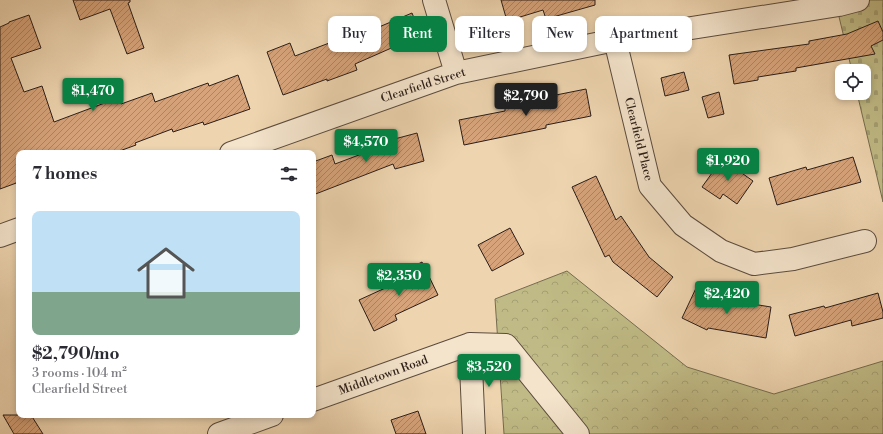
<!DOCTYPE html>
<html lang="en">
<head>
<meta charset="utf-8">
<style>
	:root { --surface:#fff; --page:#f2f2f3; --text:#2b2b33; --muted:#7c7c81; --line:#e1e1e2; --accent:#0b8043 }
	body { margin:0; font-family:"Libre Bodoni",serif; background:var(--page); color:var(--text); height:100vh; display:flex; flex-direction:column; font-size:15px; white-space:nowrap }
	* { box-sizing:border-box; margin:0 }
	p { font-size:13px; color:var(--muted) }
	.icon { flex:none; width:22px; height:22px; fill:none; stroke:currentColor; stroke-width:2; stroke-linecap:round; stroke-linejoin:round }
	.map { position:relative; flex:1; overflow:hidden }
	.sheet { position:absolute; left:16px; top:150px; width:300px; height:268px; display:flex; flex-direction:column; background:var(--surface); border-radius:8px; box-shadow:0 2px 6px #0003 }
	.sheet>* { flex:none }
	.banner { position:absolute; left:328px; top:16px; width:380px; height:36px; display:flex; gap:8px }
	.fabs { position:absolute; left:835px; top:64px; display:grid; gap:8px }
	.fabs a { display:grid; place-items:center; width:36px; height:36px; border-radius:8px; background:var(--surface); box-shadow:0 2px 6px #0003; font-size:20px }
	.price { position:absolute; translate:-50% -34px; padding:0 9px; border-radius:4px; background:var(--accent); color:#fff; font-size:13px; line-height:26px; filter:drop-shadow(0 1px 2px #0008) }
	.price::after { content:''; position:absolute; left:50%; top:24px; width:12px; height:9px; margin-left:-6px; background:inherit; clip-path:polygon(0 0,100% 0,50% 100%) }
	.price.active { background:#222; color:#fff }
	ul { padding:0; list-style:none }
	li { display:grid; align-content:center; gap:8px; height:212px; padding:0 16px }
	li+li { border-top:1px solid var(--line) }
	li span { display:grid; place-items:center; height:124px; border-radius:8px; color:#555 }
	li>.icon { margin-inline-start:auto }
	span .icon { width:72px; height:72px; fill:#fffc; stroke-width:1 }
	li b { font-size:17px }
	h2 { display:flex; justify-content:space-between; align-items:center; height:48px; padding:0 16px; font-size:17px }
	.pill { padding:0 14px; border-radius:8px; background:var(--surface); box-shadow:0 2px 6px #0003; font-size:14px; line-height:36px }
	.pill.active { background:var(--accent); color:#fff }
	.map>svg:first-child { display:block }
	.forest { fill:url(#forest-crowns); stroke:#756c4f }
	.cemetery { fill:url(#cemetery-stones); stroke:#756c4f }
	.building { fill:url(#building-hatch); stroke:#2a1d18 }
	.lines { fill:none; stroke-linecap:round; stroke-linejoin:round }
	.minor-casing { stroke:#5b4b3e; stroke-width:24 }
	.minor { stroke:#f4e4cc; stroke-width:22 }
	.labels { text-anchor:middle; stroke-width:3.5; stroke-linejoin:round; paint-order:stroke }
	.street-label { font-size:12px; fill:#2a1d18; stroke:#f4e4cc }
</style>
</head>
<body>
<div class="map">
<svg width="883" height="434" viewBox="0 0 883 434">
	<defs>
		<pattern id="forest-crowns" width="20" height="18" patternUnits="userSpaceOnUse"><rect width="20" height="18" fill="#c0bb86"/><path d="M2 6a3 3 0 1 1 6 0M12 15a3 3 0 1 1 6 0" fill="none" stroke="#a5a073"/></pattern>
		<pattern id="cemetery-stones" width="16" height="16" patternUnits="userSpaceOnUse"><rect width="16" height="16" fill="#c0bb86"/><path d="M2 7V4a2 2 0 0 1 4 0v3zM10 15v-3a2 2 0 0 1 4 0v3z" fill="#a5a073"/></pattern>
		<pattern id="building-hatch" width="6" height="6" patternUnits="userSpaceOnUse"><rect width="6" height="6" fill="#d6a37a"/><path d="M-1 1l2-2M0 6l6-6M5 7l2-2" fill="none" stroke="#ae8463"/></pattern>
	</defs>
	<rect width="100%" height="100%" fill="#eed5b0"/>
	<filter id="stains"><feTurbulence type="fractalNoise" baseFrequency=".005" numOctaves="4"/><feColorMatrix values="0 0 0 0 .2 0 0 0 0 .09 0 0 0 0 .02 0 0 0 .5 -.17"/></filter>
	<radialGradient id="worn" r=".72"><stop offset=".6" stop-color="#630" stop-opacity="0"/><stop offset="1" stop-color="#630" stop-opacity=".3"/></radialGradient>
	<!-- forest -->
	<path class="forest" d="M567 271 687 367 774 394 883 361V434H504L495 299Z"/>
	<!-- cemetery -->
	<path class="cemetery" d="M835 0H883V202L857 93H864V71H852Z"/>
	<!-- building -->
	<path class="building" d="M73 0H130V2L128 3 144 48 127 54 110 9 80 20Z
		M501 0H595V5L546 19 543 10 507 21Z
		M412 13 421 35 355 64 357 70 327 81V79L283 95 267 52 290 43 295 56 345 37 346 41Z
		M29 15 41 48 11 58 24 92 42 86 54 122 118 98 121 104 152 93 155 102 208 83 209 86 238 75 250 109 204 125 203 122 173 132 172 129 135 143 136 145 114 153H19V182L0 189V27L9 23V22Z
		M878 21 883 32V40L871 46 875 54 796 68V71L758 77V80L734 84 729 55 809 44V41L847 34Z
		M684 72 689 90 665 96 661 78Z
		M586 89 591 116 546 125V128L464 145 459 120 505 111V108L552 98 551 96Z
		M719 92 724 114 708 118 702 97Z
		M417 133 424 161 395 169 393 164 313 195V162L332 155 335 164 388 144 387 141Z
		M853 157 861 182 777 205 769 178 806 167 807 170Z
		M722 159 753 181 737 204 723 194 720 199 702 187Z
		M596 176 616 220 621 216 649 257 673 277 657 297 613 262 609 255 605 257 572 187Z
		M510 228 524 254 492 271 478 245Z
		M422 262 438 295 395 315 397 320 374 331 359 300 394 284 391 278Z
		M697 286 721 299 771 307 766 338 708 328 707 330 682 318Z
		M878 293 883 312V318L852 326 851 320 795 336 789 315 824 306 825 308Z
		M418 411 426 434H396L391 420Z
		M3 415H31L43 434H14Z"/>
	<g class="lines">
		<defs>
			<path id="minor" d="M434 0 456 73
				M615 40 650 186 683 225 721 251 754 264 793 259 865 241
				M231 153 456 73 615 40 839 5 858 0
				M0 236 19 229
				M470 344 474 434
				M313 400 470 344 506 345 578 434
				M219 434 272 415"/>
		</defs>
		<!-- minor casing -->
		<use href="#minor" class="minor-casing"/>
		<!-- minor -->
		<use href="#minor" class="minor"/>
	</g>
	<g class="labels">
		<!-- street labels -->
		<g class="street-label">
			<text transform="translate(423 85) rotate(-18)" y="4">Clearfield Street</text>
			<text transform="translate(639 139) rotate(76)" y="4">Clearfield Place</text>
			<text transform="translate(383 375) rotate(-20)" y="4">Middletown Road</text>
		</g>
	</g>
	<rect width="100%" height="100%" filter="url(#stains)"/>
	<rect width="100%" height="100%" fill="url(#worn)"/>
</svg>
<div class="fabs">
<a><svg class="icon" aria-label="locate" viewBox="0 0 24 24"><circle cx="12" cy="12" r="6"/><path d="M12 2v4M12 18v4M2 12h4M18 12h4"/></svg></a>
</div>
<b class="price" style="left:93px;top:112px">$1,470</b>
<b class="price active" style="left:526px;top:117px">$2,790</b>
<b class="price" style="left:366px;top:163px">$4,570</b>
<b class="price" style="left:728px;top:182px">$1,920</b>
<b class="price" style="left:399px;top:297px">$2,350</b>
<b class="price" style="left:727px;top:315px">$2,420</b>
<b class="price" style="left:489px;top:388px">$3,520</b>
<div class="banner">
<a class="pill">Buy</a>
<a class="pill active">Rent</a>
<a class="pill">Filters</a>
<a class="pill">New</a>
<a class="pill">Apartment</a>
</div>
<section class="sheet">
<h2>7 homes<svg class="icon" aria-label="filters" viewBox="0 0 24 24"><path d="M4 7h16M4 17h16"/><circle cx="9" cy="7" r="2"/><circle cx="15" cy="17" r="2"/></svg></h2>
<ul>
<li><span style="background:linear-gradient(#bfe0f5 65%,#7fa58c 0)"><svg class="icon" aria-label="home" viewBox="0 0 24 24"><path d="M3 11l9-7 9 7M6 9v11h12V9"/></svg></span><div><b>$2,790/mo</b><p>3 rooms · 104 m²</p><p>Clearfield Street</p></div></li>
</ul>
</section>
</div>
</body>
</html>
